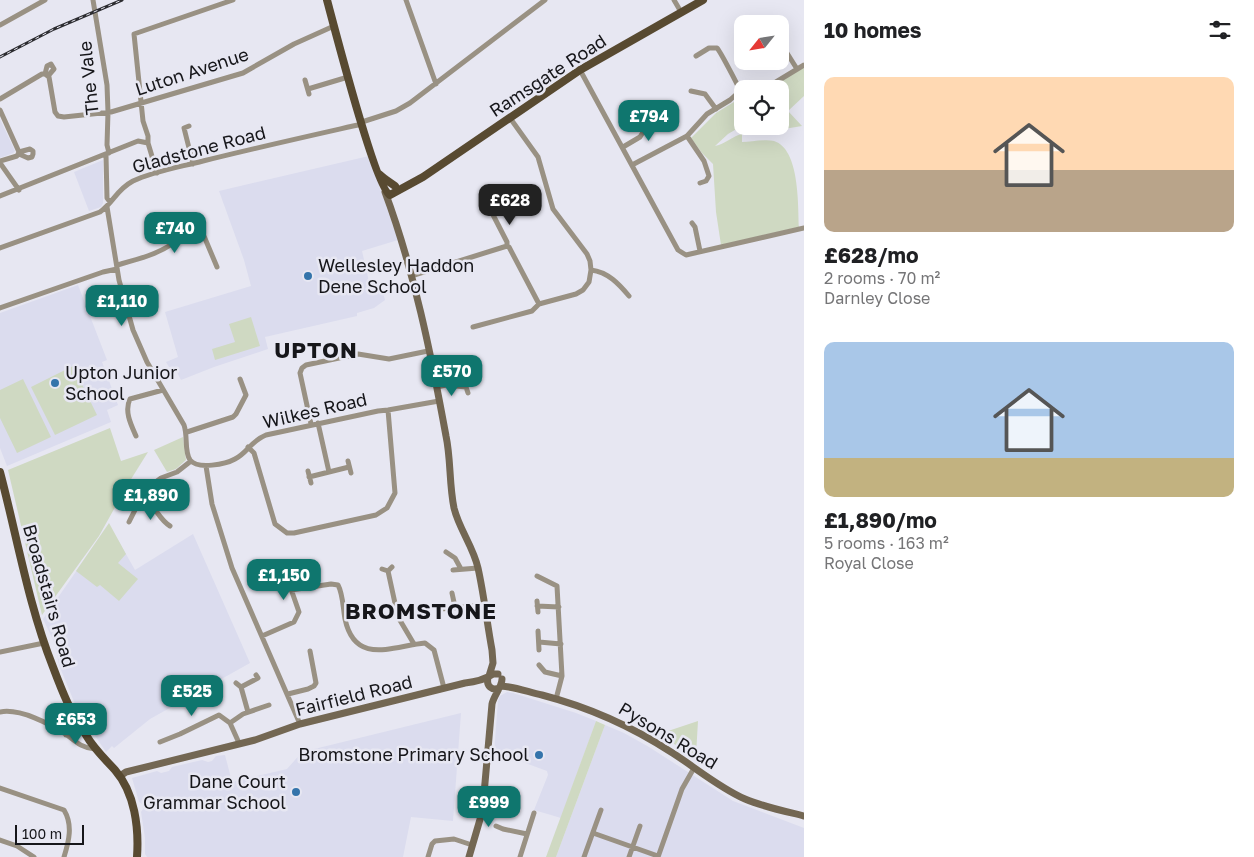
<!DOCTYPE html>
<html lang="en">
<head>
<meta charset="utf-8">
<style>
	:root { --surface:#fff; --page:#f2f2f2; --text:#202124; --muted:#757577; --accent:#0f766e }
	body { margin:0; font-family:"Golos Text",sans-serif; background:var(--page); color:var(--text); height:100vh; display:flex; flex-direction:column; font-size:19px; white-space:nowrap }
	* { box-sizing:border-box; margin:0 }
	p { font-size:16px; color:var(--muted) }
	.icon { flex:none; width:28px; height:28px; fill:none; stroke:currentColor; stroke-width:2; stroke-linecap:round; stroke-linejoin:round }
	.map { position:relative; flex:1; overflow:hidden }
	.panel { display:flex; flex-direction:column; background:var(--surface); width:450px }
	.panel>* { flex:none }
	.needle { width:32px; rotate:240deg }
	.fabs { position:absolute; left:734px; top:15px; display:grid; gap:10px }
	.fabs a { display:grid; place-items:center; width:55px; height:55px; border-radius:10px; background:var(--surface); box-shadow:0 5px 20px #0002; font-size:25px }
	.scale { position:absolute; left:15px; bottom:12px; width:69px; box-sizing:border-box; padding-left:5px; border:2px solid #16161a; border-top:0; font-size:14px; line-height:18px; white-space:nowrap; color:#16161a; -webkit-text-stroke:4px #e7e7f2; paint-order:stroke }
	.price { position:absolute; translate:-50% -42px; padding:0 11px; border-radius:10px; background:var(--accent); color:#fff; font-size:16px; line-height:32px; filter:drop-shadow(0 1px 2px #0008) }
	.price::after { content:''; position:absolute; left:50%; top:30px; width:15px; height:11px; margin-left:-8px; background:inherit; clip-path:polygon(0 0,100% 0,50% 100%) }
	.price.current { background:#222; color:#fff }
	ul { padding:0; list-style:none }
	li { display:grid; align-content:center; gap:10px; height:265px; padding:0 20px }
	li span { display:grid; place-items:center; height:155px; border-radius:10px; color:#555 }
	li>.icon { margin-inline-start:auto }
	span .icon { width:90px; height:90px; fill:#fffc; stroke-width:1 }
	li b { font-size:21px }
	h2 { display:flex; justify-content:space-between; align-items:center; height:60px; padding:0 20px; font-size:21px }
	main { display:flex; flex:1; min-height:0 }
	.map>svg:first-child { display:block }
	.built { fill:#dbdcee }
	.green { fill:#cfd9c2 }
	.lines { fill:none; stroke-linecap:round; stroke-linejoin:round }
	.street { stroke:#999183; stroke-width:5 }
	.secondary { stroke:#736753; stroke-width:7 }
	.primary { stroke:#584a31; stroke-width:8 }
	.rail-casing { stroke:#2c2c30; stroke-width:3 }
	.rail { stroke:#e7e7f2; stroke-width:1; stroke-dasharray:4; stroke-linecap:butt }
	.poi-dot { fill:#3474ab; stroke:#e7e7f2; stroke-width:2 }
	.labels { text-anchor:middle; stroke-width:5; stroke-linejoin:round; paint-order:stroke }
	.street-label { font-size:18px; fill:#16161a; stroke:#e7e7f2 }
	.poi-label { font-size:18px; fill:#16161a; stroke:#e7e7f2; text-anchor:start }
	.district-label { font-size:22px; font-weight:bold; letter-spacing:1px; fill:#16161a; stroke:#e7e7f2 }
</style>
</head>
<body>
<main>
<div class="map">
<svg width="804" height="857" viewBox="0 0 804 857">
	<rect width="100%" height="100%" fill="#e7e7f2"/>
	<!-- built -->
	<path class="built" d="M0 119 15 151 13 153 0 158Z
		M369 156 398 240 362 251 371 290 382 288 385 300 374 308 357 313V316L265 337 268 349 214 367 181 380 176 370 174 367H169L166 362 178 357 165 312 251 286 244 260 219 191Z
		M103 160V203L101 207 89 211 74 172Z
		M78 285 107 360 102 362 118 405 107 410 111 422 7 466 0 448V313Z
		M193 534 250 663 150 719 114 748 112 746 106 752 83 718V712L81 708 75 704 59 665 55 644 43 619 100 537 118 540 135 570Z
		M507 692 513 693 576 713 596 721 561 818 534 810 548 775 547 771 509 757 496 756 494 753 498 701 500 696Z
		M461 713 453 821 411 817 403 857H147L145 854V838L141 812 143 809 142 804 139 802 132 778 157 771 161 773 169 771 172 767 202 760 208 762 212 761 216 756 225 755 232 782 287 769 302 752Z
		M605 725 624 733 649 747 733 801 804 828V857H556Z"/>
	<!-- green -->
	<path class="green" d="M804 67V96L788 111 802 126 778 130 767 126H780V89H755L767 82 770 86Z
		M742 97V126H748L743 129 740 127 728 134 715 146C726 144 732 136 742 134V142C751 142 765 139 774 141 800 149 798 206 799 227L721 245 716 212 713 164 702 153 691 138 716 113Z
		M251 317 260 346 215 360 212 349 235 342 229 324Z
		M73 366 97 415 55 435 31 387Z
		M23 379 51 437 17 453 0 418V390Z
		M110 428 121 461 148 452 128 484 99 536 42 615 8 470Z
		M183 437 186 460 176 469 167 472 154 450Z
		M109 523 126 554 118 563 138 579 119 601 100 585 97 587 76 571Z
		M596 721 605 725 556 857H546Z
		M698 721 696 755 656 735Z"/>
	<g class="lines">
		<!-- street -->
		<path class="street" d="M93 0 107 85 108 112 107 145 109 153
			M406 0 436 84
			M674 0 681 12
			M0 25 45 0
			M780 42 797 69
			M580 70 678 250 686 255 804 228
			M45 74 47 66 51 64 54 69 48 76
			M305 80 309 94
			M771 85 804 65
			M308 89 348 77
			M691 91 705 94 716 109
			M0 99 42 74H45L49 77 55 112 58 116 64 117 111 112 243 73 294 44 334 26
			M0 110 19 152 17 156 0 161
			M365 121 396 111 410 103 545 0
			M189 126 184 128 193 164
			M687 136 704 161 709 176 706 181 700 183
			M623 147 640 137 653 116
			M19 154 28 158 32 157 33 154V151L30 149 19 152
			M106 155 107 198 110 202
			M0 163 19 190
			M632 165 687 136 707 114 730 100 740 91C739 87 720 51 717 48H709L696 56
			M157 173 148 143V136L143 121 134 34 233 0
			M0 196 138 141 148 143
			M107 207 119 280 133 330 147 362 184 425C188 436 184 451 190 460 198 470 226 464 235 459 248 452 251 441 266 435L378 411 388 410 439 401
			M490 209 507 242V246
			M692 223 695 227 700 251
			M0 248 100 212C114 202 116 190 133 181 154 171 180 167 203 161 255 148 309 136 362 124
			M117 265C135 260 156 255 172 244 181 238 189 226 201 229L217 267
			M591 270C608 272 619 284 629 296
			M411 276 507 246 509 247 539 304 576 294 583 290 589 282 591 270 590 261 587 254 553 209 538 157 510 118
			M0 308 103 272 117 269
			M473 327 532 311 539 304
			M437 387 446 385 466 387
			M468 393 466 387 469 381
			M318 423 329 472
			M311 424 300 373 302 368 306 365 358 354 389 359 428 351
			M187 432 233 417 236 414 246 395 240 379
			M136 436C131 425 124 411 130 399L163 390
			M248 447 254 453 275 524 287 533H294L376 515 387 508 395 493 388 410
			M348 461 351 473
			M206 466 212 504 232 568 300 724
			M308 471 311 483
			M309 477 349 467
			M141 498C156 504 157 518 170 526
			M129 522 145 490 161 478 177 472 191 461
			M446 552 455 558 461 569
			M279 567 287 565
			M382 569 388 571 392 567
			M453 570 478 568
			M388 571 398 617 414 644
			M537 576 557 586 562 676 556 699
			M291 590 331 584 338 585C343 594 343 608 345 619 355 666 393 646 425 643L434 650 444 688
			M452 593 455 607
			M537 601 538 612
			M537 606 559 607
			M441 609 484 605
			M538 631 539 650
			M262 636 294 622 299 612 283 566
			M539 642 561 644
			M0 652 44 643
			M539 665 545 672 562 676
			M236 683 241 687 248 712
			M241 687 258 678 256 675
			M288 694 308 689 314 686 316 683 310 651
			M0 712C20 708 50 724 67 735 76 742 82 748 95 749
			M230 723 243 714 269 705
			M66 735H73L82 730
			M160 742 180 734 219 715 230 723 239 743
			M0 788 64 810C73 825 69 841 64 857
			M496 826 503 829 527 834
			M593 833 658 856
			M0 840 17 846 34 857
			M428 857 432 844 435 841 454 839 472 845
			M520 857 534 813
			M584 857 601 810
			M629 857 640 826
			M658 857 682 789 694 768"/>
		<!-- secondary -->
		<path class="secondary" d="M385 192C414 270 431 354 446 436 451 459 449 484 454 508 459 529 473 546 478 568 484 595 487 623 492 650L493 663 489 676
			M488 678C486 686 492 691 499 688
			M501 686C516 687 528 692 542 695 588 707 631 726 671 752 695 767 718 787 745 799 764 807 784 811 804 816
			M120 776 126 772 255 740 300 724 465 683C476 682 484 680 493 674H498
			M469 857 481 816 484 794 492 704C494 695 502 687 502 679"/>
		<!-- primary -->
		<path class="primary" d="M327 0C334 26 376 189 390 195L423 177 580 70 703 0
			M379 174 385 179 395 186
			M0 472C17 536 28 604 53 667 62 691 71 714 86 735 94 749 105 759 115 770 135 793 139 828 137 857"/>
		<defs>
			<path id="rail" d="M0 57 54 29 122 0"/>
		</defs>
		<!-- rail casing -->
		<use href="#rail" class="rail-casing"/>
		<!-- rail -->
		<use href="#rail" class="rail"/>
	</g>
	<!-- markers -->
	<g class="poi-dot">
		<circle cx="308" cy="276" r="5"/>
		<circle cx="55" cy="383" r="5"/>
		<circle cx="539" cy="755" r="5"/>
		<circle cx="296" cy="792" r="5"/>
	</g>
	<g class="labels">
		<!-- street labels -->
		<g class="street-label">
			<text transform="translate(192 72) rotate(-18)" y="6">Luton Avenue</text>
			<text transform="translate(548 76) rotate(-33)" y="6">Ramsgate Road</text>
			<text transform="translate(89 78) rotate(-96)" y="6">The Vale</text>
			<text transform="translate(199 150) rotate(-15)" y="6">Gladstone Road</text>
			<text transform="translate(315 411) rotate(-13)" y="6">Wilkes Road</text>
			<text transform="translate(49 596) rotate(74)" y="6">Broadstairs Road</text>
			<text transform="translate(354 696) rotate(-14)" y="6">Fairfield Road</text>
			<text transform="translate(668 736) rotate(31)" y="6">Pysons Road</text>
		</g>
		<!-- poi labels -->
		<g class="poi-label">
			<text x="318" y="272">Wellesley Haddon<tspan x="318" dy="21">Dene School</tspan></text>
			<text x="65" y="379">Upton Junior<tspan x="65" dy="21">School</tspan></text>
			<text x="529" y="761" text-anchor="end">Bromstone Primary School</text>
			<text x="286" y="788" text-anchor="end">Dane Court<tspan x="286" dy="21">Grammar School</tspan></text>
		</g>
		<!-- district labels -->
		<g class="district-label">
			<text x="316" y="358">UPTON</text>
			<text x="421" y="619">BROMSTONE</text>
		</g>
	</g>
</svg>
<div class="fabs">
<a><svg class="needle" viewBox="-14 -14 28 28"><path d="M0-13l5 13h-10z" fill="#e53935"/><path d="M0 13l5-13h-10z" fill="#757577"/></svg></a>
<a><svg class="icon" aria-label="locate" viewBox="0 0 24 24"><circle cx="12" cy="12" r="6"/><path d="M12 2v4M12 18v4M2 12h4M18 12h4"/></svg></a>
</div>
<div class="scale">100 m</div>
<b class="price" style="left:649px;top:142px">£794</b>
<b class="price current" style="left:510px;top:226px">£628</b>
<b class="price" style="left:175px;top:254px">£740</b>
<b class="price" style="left:122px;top:327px">£1,110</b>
<b class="price" style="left:452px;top:397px">£570</b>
<b class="price" style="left:151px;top:521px">£1,890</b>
<b class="price" style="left:284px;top:601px">£1,150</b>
<b class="price" style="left:192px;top:717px">£525</b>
<b class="price" style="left:76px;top:745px">£653</b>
<b class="price" style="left:489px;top:828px">£999</b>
</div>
<section class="panel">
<h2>10 homes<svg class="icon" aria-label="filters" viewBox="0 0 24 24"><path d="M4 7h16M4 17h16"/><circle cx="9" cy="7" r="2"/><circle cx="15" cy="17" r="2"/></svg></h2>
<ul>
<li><span style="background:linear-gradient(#ffd9b3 60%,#b9a48a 0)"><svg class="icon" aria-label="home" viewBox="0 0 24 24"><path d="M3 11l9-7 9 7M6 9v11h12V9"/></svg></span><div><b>£628/mo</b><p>2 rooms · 70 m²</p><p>Darnley Close</p></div></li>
<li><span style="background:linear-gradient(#a9c7e8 75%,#c2b280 0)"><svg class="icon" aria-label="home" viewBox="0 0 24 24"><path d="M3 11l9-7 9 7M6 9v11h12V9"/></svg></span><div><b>£1,890/mo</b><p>5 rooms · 163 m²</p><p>Royal Close</p></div></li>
</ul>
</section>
</main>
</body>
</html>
